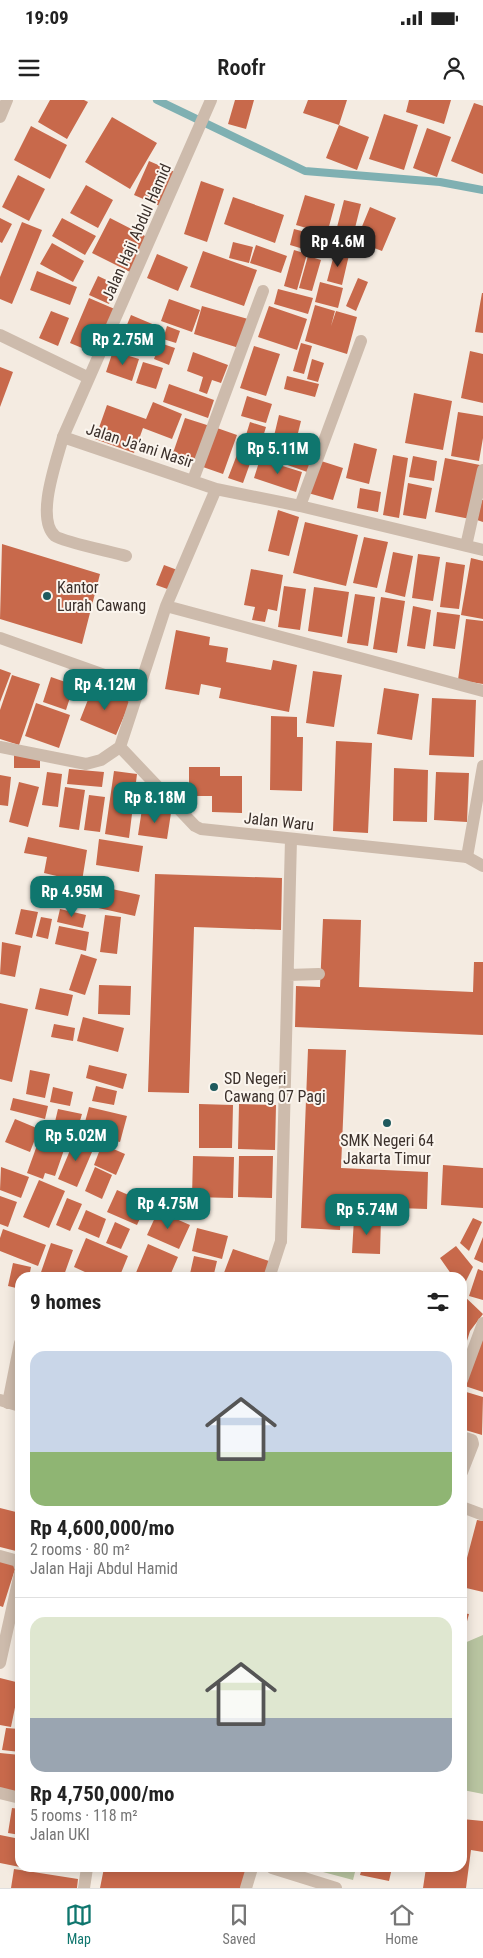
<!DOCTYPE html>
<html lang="en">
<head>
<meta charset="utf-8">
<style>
	:root { --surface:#fff; --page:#f6f6f6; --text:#222; --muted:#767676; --line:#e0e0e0; --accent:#0f766e }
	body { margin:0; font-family:"Roboto Condensed",sans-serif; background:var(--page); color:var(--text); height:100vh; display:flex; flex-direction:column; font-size:19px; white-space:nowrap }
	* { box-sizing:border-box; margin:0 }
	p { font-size:16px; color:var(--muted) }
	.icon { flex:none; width:28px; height:28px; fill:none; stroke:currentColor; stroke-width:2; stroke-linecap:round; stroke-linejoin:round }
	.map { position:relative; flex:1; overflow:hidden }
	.drawer { position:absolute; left:15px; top:1172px; width:452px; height:600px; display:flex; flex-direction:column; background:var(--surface); border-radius:15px; box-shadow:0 2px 12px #0003 }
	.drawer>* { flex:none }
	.price { position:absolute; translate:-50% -42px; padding:0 11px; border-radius:10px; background:var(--accent); color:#fff; font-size:16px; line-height:32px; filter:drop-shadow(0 1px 2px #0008) }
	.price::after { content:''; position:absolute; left:50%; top:30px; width:15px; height:11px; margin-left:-8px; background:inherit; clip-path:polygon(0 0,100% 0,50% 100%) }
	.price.current { background:#222; color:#fff }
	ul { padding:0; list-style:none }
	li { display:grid; align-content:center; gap:10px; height:265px; padding:0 15px }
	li+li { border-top:1px solid var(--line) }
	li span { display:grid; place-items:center; height:155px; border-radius:15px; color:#555 }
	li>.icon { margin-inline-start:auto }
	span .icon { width:90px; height:90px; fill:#fffc; stroke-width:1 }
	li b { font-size:21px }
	h2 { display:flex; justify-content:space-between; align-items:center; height:60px; padding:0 15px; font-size:21px }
	.status { display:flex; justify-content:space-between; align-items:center; height:35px; padding:0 25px; background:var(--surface); direction:ltr }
	.status svg { height:14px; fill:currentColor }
	header { display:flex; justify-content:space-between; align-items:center; height:65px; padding:0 15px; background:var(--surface); font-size:22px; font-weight:600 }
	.tabs { display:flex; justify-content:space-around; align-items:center; height:70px; border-top:1px solid var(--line); background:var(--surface); font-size:14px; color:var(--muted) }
	.tabs a { display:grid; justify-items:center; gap:2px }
	.tabs .current { color:var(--accent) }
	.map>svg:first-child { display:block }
	.green { fill:#b8c4a0 }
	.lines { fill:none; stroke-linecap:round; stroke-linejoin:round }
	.stream { stroke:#7fb0b2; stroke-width:8 }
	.building { fill:#c8694b }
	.lane { stroke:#cdbbac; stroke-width:12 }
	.street { stroke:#cdbbac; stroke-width:12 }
	.poi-dot { fill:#1f5a5e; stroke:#fbf5ee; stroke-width:2 }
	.labels { text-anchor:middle; stroke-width:4; stroke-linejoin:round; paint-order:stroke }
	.street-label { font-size:16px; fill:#3b302b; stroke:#fbf5ee }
	.poi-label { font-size:16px; fill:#3b302b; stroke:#fbf5ee; text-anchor:start }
</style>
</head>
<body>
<div class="status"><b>19:09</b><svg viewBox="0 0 49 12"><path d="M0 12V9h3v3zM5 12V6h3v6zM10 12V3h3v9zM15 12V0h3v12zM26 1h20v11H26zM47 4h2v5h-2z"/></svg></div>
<header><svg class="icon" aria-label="menu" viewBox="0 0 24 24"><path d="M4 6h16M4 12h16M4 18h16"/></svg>Roofr<svg class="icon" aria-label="person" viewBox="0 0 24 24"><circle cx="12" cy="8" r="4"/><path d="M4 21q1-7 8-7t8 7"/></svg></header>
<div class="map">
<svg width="483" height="1788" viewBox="0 0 483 1788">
	<rect width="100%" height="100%" fill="#f4ebe1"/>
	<!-- green -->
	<path class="green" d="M483 1535V1694L463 1690 462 1544Z
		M308 1768H356L353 1780Z"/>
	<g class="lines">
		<!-- stream -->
		<path class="stream" d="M157 0 305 71 440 82 483 90"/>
	</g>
	<!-- building -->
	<path class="building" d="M50 0H84L88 2 67 39 38 22Z
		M235 0H254L246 29 228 24Z
		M308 0H347L339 25 369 37 357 70 326 58 339 25 303 13Z
		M409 0H451L444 24 406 12Z
		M474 3 483 6V74L451 61Z
		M384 14 418 25 404 70 369 59Z
		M112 17 157 43 130 89 85 62Z
		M31 26 67 45 50 79 14 60Z
		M427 28 451 37 437 77 413 68Z
		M149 61 177 73 162 107 134 95Z
		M18 75 45 89 29 121 2 107Z
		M201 81 224 89 207 142 184 134Z
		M86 85 113 100 98 128 70 113Z
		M305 95 335 104 327 134 296 125Z
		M233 97 284 115 275 143 224 124Z
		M344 100 361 104 352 140 335 135Z
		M370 107 396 118 382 151 356 141Z
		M0 118 12 124 2 143 0 142Z
		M62 118 96 136 85 155 52 136Z
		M110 118 147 137 130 172 92 153Z
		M22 122 42 130 12 204 0 199V177Z
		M294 129 332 139 327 156 290 145Z
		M233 142 253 147 249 163 229 158Z
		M52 143 84 161 73 182 40 164Z
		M256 145 287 156 281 173 250 163Z
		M294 150 307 154 297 190 284 186Z
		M203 151 257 170 244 206 190 187Z
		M335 151 349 155 342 185 327 181Z
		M157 154 188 167 178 191 147 178Z
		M308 156 321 160 312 191 299 188Z
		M37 171 77 187 70 205 30 190Z
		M98 176 117 185 109 204 89 195Z
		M358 178 368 182 356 211 346 206Z
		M320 182 343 188 338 208 315 202Z
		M278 189 313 198 308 214 274 204Z
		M482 193H483V233L475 232Z
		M89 198 117 210 99 255 70 243Z
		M169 199 200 210 192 232 161 221Z
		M315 205 335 211 331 226 336 211 357 217 347 254 305 241Z
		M202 206 248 219 239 248 194 234Z
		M269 206 307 219 297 250 258 237Z
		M51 211 69 218 58 246 39 238Z
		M131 215 157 226 145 255 119 244Z
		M167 226 180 231 176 243 163 239Z
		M160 243 175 248 169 265 154 259Z
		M301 243 312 246 304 274 293 271Z
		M254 246 280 254 266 296 240 288Z
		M113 251 139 259 132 281 106 272Z
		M470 251 483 254V303L461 298Z
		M193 252 228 265 221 283 212 280 207 294 199 291 203 277 187 271Z
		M312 259 324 263 318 282 307 279Z
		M143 262 163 268 156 289 136 283Z
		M0 267 13 272 0 307Z
		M287 276 319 284 315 297 284 289Z
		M169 284 214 300 208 318 163 302Z
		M414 293 452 301 443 350 405 343Z
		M247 296 272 304 266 323 241 316Z
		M153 302 182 314 172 339 143 328 134 353 95 339 107 305 146 319Z
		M458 312 483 316V338L479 361 451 356Z
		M279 315 301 321 296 341 274 336Z
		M185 318 210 326 198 362 173 353Z
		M250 322 266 327 259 350 243 345Z
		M217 328 237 335 223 374 203 367Z
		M272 337 317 354 310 373 265 357Z
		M354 343 377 349 369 384 346 378Z
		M238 352 252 358 243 383 228 378Z
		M393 355 408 358 399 418 383 415Z
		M413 356 437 361 434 381 409 377Z
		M445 358 480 365 470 419 435 412Z
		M260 359 302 372 296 392 254 378Z
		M318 360 343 368 333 400 308 393Z
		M408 383 432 388 426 419 403 415Z
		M360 388 381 392 378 412 357 408Z
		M482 400H483V422L477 420Z
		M278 410 299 417 289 456 268 451Z
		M305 422 358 435 346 486 293 473Z
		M364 437 388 442 377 488 353 483Z
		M2 444 100 474 82 544 0 519Z
		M393 452 413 456 405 497 385 492Z
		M418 454 440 457 433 501 412 498Z
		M471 458 483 461V519L461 515Z
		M446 462 465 465 459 509 440 507Z
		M164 465 180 471 173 491 156 485Z
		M251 469 283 475 277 511 268 509 265 522 252 520 255 507 244 505Z
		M284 486 306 489 300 530 278 527Z
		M314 487 349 492 342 537 308 531Z
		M355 494 375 497 368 546 347 543Z
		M381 497 405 501 397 553 373 549Z
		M413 506 431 510 425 549 407 546Z
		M437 512 460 515 455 549 433 546Z
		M466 519 483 521V584L458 580Z
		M176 530 210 537 209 545 228 548 226 562 271 570 273 560 297 565 289 612 219 598 221 588 201 584 199 595 165 589Z
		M0 569 11 573 0 602Z
		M313 571 342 575 334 627 306 623Z
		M12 575 40 584 19 645 0 639V610Z
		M51 577 74 585 66 610 43 602Z
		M93 587 130 602 116 635 80 620Z
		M384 588 419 594 412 640 377 634Z
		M432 598 476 600 474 657 429 655Z
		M36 603 70 615 59 648 25 636Z
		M271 616 297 617V637H303L302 691 270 690Z
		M336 641 372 643 368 733 333 731Z
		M14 654 40 656V668H14Z
		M189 667H220V676H242V713L212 712V696H189Z
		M394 668 428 670 427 722 393 721Z
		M69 669 104 672 102 687 67 684Z
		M114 671 137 674 129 738 105 734Z
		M47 672 62 674 58 707 42 705Z
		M436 672 469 673 467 722 434 720Z
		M0 675 11 677 8 706 0 705Z
		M19 682 39 687 28 727 9 722Z
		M65 687 85 690 79 730 59 727Z
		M89 695 105 697 100 732 84 730Z
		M142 709 171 713 167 739 138 735Z
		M28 737 87 750 78 806 58 802 61 777 44 773 47 757 24 753Z
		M99 739 143 746 139 772 96 765Z
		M155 774 282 778 281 830 194 827 189 993 148 992Z
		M93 785 140 795 135 816 89 806Z
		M21 809 38 812 32 838 15 834Z
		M60 809 86 815 83 828 57 822Z
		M105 815 121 817 117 854 100 852Z
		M41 817 52 819 48 839 36 836Z
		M323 819 361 820 359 887 473 892 474 862H483V935L295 927 296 886 320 887Z
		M59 826 89 832 86 851 55 844Z
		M2 842 21 846 15 877 0 874Z
		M81 854 97 859 85 895 69 890Z
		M99 885 131 886 130 915 98 914Z
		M40 888 73 895 68 916 35 909Z
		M0 903 28 909 12 982 0 979Z
		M83 917 124 928 118 952 77 941Z
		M54 924 75 928 73 941 51 937Z
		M308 949 346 950 341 1068 428 1072 427 1109 341 1106 340 1130 301 1128Z
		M89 965 127 974 123 989 86 978Z
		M30 970 50 974 45 998 26 994Z
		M96 986 117 991 114 1005 92 1001Z
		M53 987 73 992 70 1006 50 1002Z
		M13 998 48 1006 45 1019 10 1010Z
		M199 1004 233 1005 232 1048H199Z
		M239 1004 276 1005 275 1050 238 1049Z
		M89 1007 127 1016 120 1042 82 1033Z
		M58 1009 82 1014 77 1031 54 1026Z
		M15 1019 39 1029 30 1052 5 1042Z
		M76 1036 95 1045 77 1087 58 1079Z
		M40 1037 65 1047 55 1076 45 1073 43 1079 27 1073Z
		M102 1044 125 1054 116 1075 94 1065Z
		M193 1056 234 1057 233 1098 192 1097Z
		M239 1056H273L272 1098 238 1097Z
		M443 1065 483 1068V1108L441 1105Z
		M1 1067 29 1077 21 1098 0 1090Z
		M95 1067 112 1075 102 1099 85 1091Z
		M39 1080 65 1091 49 1128 23 1117Z
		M117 1090 147 1103 137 1125 107 1112Z
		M0 1096 17 1102 8 1127 0 1124Z
		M67 1098 82 1104 70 1131 56 1125Z
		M86 1110 106 1119 99 1138 78 1129Z
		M158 1111 190 1125 179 1149 147 1135Z
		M354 1118H381L380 1154 352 1153Z
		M473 1118 482 1122 469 1151 460 1143Z
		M115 1122 130 1129 121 1149 106 1143Z
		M197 1128 228 1136 222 1159 192 1151Z
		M3 1129 46 1145 38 1166 0 1151V1138Z
		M483 1137V1163L474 1159Z
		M86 1138 128 1156 119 1178H98L74 1167Z
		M51 1143 73 1150 63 1178H39Z
		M148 1144 178 1157 169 1178H141L135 1175Z
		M456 1146 473 1167 462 1189V1178H454L440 1158Z
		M233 1149 269 1161 264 1178H222Z
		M194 1156 217 1161 213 1178H189Z
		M13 1163 31 1167 29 1178H20V1189L8 1186Z
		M478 1169 483 1171V1200L469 1196Z
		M462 1194 483 1214 470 1231 463 1254Z
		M483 1233V1292L465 1286Z
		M463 1291 483 1297 482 1335 462 1329Z
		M0 1408 20 1413V1452L0 1447Z
		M477 1420 483 1421V1492L462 1487V1477Z
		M0 1461 16 1466 3 1507 0 1506Z
		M462 1513 469 1514 463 1536H462Z
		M0 1578 20 1583 11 1627 0 1625Z
		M6 1628 20 1629V1652L2 1650Z
		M0 1653 20 1655V1693L0 1690Z
		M12 1708 20 1709V1735L8 1733Z
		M462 1719 483 1721V1752L471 1750 466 1788H423L426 1768H462Z
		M0 1735 20 1739V1767L0 1763Z
		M104 1768H247L243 1788H100Z
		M362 1768H392L389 1781 360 1775Z
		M14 1769 78 1779 77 1788H11Z"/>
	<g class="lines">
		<!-- lane -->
		<path class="lane" d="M63 337C57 360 35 418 55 436 63 442 113 452 126 456
			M467 757 483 766
			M288 875 319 874
			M281 1141 291 739
			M8 1303 20 1243
			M246 1788 252 1768"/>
		<!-- street -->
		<path class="street" d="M0 17 7 0
			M0 235 89 278 63 337 216 389 300 406 483 450
			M89 278 211 0
			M193 380 263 191
			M216 389 166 506 120 647 195 726 201 729 467 757 483 666
			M300 406 361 241
			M466 446 483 370
			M166 506 483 591
			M0 538 138 587
			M0 647 86 664 101 660 120 647
			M269 1178 281 1141
			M462 1280 483 1223
			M0 1300 20 1306
			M462 1337 472 1340 473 1344 462 1372
			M462 1407 483 1415
			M0 1456 18 1461 20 1467
			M0 1563 20 1473
			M0 1693 20 1698
			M272 1768 336 1788
			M84 1788 87 1768"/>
	</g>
	<!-- markers -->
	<g class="poi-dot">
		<circle cx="47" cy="496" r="5"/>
		<circle cx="214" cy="987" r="5"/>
		<circle cx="387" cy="1023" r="5"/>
	</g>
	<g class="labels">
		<!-- street labels -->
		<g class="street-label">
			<text transform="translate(136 132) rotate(-66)" y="6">Jalan Haji Abdul Hamid</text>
			<text transform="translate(140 345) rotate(18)" y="6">Jalan Ja'ani Nasir</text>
			<text transform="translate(279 721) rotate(6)" y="6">Jalan Waru</text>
		</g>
		<!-- poi labels -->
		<g class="poi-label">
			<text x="57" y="493">Kantor<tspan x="57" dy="18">Lurah Cawang</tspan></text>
			<text x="224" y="984">SD Negeri<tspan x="224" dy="18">Cawang 07 Pagi</tspan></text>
			<text x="387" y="1046" text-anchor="middle">SMK Negeri 64<tspan x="387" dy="18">Jakarta Timur</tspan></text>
		</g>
	</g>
</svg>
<b class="price current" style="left:338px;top:168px">Rp 4.6M</b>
<b class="price" style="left:123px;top:266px">Rp 2.75M</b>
<b class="price" style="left:278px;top:375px">Rp 5.11M</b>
<b class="price" style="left:105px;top:611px">Rp 4.12M</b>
<b class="price" style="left:155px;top:724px">Rp 8.18M</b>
<b class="price" style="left:72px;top:818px">Rp 4.95M</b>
<b class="price" style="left:76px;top:1062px">Rp 5.02M</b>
<b class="price" style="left:168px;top:1130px">Rp 4.75M</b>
<b class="price" style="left:367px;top:1136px">Rp 5.74M</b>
<section class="drawer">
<h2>9 homes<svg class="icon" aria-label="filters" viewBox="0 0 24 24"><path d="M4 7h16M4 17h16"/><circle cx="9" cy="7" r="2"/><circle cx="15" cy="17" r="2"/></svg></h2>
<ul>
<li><span style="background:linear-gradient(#c9d6e8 65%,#8fb573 0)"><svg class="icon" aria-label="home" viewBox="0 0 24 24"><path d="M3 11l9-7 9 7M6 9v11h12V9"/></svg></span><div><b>Rp 4,600,000/mo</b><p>2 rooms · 80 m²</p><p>Jalan Haji Abdul Hamid</p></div></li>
<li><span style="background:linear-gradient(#dfe7d0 65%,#9aa5b1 0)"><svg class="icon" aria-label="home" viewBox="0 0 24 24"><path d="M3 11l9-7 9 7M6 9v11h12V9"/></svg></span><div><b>Rp 4,750,000/mo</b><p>5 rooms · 118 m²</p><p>Jalan UKI</p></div></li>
</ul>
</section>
</div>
<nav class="tabs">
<a class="current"><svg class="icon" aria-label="map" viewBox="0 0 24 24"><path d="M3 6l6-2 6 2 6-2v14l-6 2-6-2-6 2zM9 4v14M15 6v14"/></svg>Map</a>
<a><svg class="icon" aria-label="saved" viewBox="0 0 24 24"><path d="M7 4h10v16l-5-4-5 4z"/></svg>Saved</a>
<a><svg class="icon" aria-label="home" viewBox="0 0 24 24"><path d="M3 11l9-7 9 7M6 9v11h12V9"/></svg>Home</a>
</nav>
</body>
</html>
